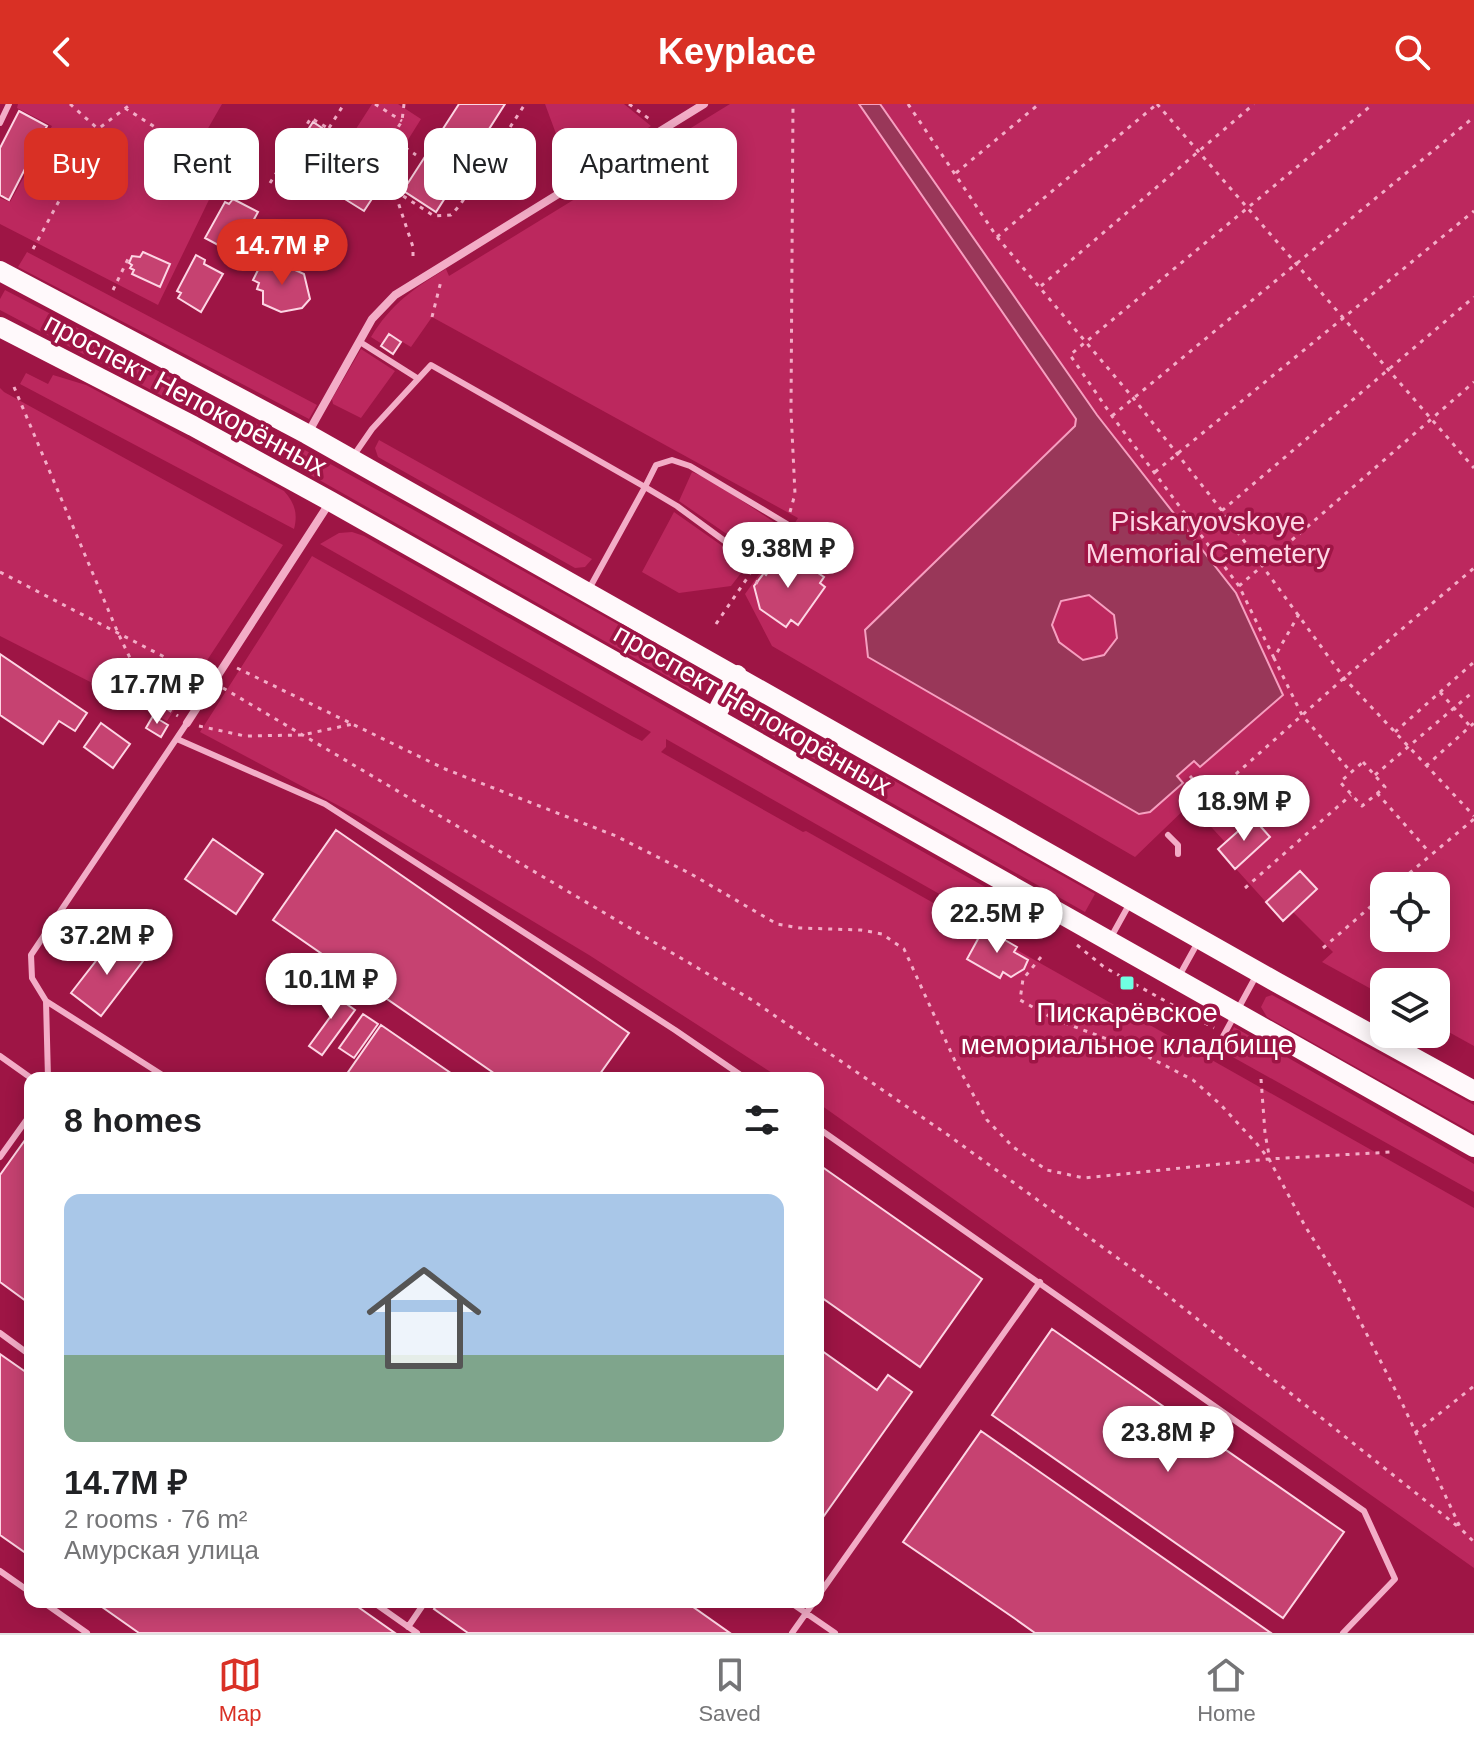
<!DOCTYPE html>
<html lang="en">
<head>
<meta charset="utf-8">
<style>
	:root { --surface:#fff; --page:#f2f2f2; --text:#202124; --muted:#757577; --line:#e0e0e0; --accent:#d93025 }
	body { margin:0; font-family:Helvetica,sans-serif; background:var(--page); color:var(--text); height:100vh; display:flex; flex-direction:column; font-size:30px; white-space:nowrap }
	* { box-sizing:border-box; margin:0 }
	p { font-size:26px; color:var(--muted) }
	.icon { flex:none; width:44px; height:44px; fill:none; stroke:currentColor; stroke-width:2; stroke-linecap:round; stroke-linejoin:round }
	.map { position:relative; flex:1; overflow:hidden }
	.sheet { position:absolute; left:24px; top:968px; width:800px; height:536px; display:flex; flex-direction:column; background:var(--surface); border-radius:16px; box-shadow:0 4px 20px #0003 }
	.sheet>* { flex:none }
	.hud { position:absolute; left:24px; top:24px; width:800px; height:72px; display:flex; gap:16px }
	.buttons { position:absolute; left:1370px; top:768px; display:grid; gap:16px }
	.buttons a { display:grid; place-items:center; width:80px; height:80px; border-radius:16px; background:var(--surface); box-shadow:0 4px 20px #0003; font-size:40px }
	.price { position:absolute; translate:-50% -68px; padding:0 18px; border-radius:28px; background:#fff; color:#222; font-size:26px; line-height:52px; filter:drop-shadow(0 2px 4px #0008) }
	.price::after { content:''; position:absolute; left:50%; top:48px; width:24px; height:18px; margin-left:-12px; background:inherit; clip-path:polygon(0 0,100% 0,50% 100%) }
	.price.on { background:var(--accent); color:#fff }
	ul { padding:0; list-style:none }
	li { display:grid; align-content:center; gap:16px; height:424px; padding:0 40px }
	li span { display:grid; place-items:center; height:248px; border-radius:16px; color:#555 }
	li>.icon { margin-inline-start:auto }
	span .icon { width:144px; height:144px; fill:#fffc; stroke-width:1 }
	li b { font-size:34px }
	h2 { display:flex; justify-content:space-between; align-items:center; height:96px; padding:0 40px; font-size:34px }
	.tag { padding:0 28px; border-radius:16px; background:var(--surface); box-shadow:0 4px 20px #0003; font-size:28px; line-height:72px }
	.tag.on { background:var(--accent); color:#fff }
	header { display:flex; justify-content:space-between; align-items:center; height:104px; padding:0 40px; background:var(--accent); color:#fff; font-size:36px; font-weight:600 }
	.tab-bar { display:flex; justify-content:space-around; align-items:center; height:112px; border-top:2px solid var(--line); background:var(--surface); font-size:22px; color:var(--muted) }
	.tab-bar a { display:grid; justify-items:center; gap:4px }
	.tab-bar .on { color:var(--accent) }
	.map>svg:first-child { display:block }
	.green { fill:#bc285e; fill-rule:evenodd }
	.water { fill:#993759; stroke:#f69fc0; stroke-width:2; fill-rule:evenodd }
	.building { fill:#c64271; stroke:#fdd5e4; stroke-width:2 }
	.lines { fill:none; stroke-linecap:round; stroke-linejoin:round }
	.path { stroke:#f3adc7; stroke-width:3; stroke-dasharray:4 6; stroke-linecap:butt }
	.service { stroke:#f3adc7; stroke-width:6 }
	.minor { stroke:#f3adc7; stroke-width:8 }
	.primary { stroke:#fff9fb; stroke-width:20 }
	.poi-dot { fill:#6fffe2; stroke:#9e1545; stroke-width:3 }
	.labels { text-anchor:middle; stroke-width:7; stroke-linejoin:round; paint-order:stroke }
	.street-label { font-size:28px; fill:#fff; stroke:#9e1545 }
	.park-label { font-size:28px; fill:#fdd5e4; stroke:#9e1545 }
	.poi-label { font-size:28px; fill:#fff; stroke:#9e1545 }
</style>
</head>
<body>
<header><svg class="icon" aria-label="back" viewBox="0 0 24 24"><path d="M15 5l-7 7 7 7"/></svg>Keyplace<svg class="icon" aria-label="search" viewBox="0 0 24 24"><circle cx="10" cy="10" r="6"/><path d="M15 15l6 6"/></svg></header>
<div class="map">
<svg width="1474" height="1529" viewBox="0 0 1474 1529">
	<rect width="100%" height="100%" fill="#9e1545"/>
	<!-- green -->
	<path class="green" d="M18 0H222L191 54 221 71 158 201 0 120V94L10 98 52 22 17 4Z
		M372 0H398L421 15 396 55 354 28Z
		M545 0H624L651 22 572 73Z
		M730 0H1474V942L1436 921V878H1384V892L1322 858 1333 848 1293 808 1283 817 1218 745 1225 738 1190 700 1135 753 772 542 745 490 780 441 786 444 794 432 789 428 798 414 432 213 411 243 389 230 382 240 371 233C391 200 414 184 446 165L449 172ZM1384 782H1436V834H1384Z
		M27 148 317 301 309 315 18 163Z
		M5 186C240 308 471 437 701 567L706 573 705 581 699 586H691L291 360 0 206V195Z
		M361 245 395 267 361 314 333 300 332 295Z
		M26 269 48 280 53 271 86 281 284 387C295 399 298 410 294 425L20 280Z
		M0 284 4 288 283 441 167 617 0 532Z
		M379 336 592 455 585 463 575 464 378 353 375 344Z
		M692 368 709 375 777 420 774 428 757 451 679 397Z
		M674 408 748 460 731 482 679 489 642 468Z
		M352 428 364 432 1010 797 996 822 666 635V643L661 648 803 728 806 727 1474 1104V1464L818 999V974H780L589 851 358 712 200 628 312 452 632 632 642 637 651 628 320 440 339 429Z
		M756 599 1095 790 1085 808 750 619 744 609 748 602Z
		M1272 891 1474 1001V1029L1267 913 1261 903 1266 893Z
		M1234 923 1474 1060V1088L1222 947Z"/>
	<!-- water -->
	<path class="water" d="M859 0H880L1097 311 1236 489 1283 591 1200 663 1194 657 1177 672 1183 679 1150 708 1139 710 868 553 865 526 1075 322 1076 315ZM1089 491 1114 511 1117 534 1104 551 1083 556 1059 538 1052 521 1061 497Z"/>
	<!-- building -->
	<path class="building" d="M459 0H505L436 108 385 75 364 107 287 59 313 18 334 32 322 50 357 72 368 54 408 79Z
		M19 7 47 22 9 96 0 91V44Z
		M233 95 258 108 235 150 205 134 225 98 229 100Z
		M143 148 170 160 160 183 132 170 134 166 130 164 132 161 129 159 132 152 140 153Z
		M196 151 205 156 204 160 223 170 201 208 178 194 181 189 177 187Z
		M262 158 274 162 284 161 304 170 310 195 302 204 281 208 263 200V187L257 185 259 179 253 176Z
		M389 230 401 238 393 250 381 242Z
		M778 449 800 457 824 473 820 479 825 483 798 521 791 516 786 523 760 505 754 482 764 469 766 471 771 464 768 462Z
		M0 550 87 609 75 627 59 617 43 640 0 611Z
		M153 612 168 621 161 633 146 624Z
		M101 619 130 640 113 664 84 643Z
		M1253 714 1270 733 1235 765 1218 745Z
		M336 726 629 929 597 974H501L273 816Z
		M213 735 263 770 236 810 185 775Z
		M1300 767 1317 785 1283 817 1266 798Z
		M984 824 1017 843 1014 848 1028 856 1024 865 1011 873 1003 868 1000 874 967 855Z
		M113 835 143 857 101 912 71 889Z
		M320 881 355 906 322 951 309 942 336 905 314 889Z
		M363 910 378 920 354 954 339 944Z
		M381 921 458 974H344Z
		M30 1029V1200L0 1178V1071Z
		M818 1060 982 1175 920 1263 818 1191Z
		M1052 1225 1344 1428 1283 1514 992 1311Z
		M818 1244 877 1286 888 1271 912 1288 821 1416 818 1413Z
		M0 1250 30 1271V1452L0 1431Z
		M981 1327 1271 1529H1035L1014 1514 903 1438Z
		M95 1498H351L395 1529H139Z
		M439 1498H686L730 1529H468L434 1505Z"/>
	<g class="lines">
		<!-- path -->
		<path class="path" d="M70 0 97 24
			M375 0 402 17
			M404 0 402 17 395 28 397 38 416 51
			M629 0 652 17
			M908 0 997 133 1134 295 1223 408 1344 574 1474 712
			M1157 0 1474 364
			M125 4 194 48
			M329 24 344 0
			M956 69 1039 0
			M270 79 311 14 404 70
			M997 133 1157 0
			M33 145 98 25 131 0
			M413 152V143L394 86 434 112 451 111 460 101 525 0
			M1041 182 1254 0
			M113 186 128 155H131
			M432 213 441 177
			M14 283 118 529 143 581 159 599 178 612
			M1112 312 1474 13
			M1155 368 1474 107
			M790 408 795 390 791 307 793 0
			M1199 426 1474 193
			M0 468 203 573
			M756 480 760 471
			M1239 482 1474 278
			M1299 510 1274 554 1302 611 1351 668
			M716 520 750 470
			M1274 554 1239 482 1112 312 1070 251 1373 0
			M237 564 445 665 616 732 691 770 777 820 800 824 861 826 882 830 904 845 955 957 987 1016 1013 1043 1047 1066 1084 1074 1269 1055 1391 1048
			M223 584 752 896 948 1031 1152 1179 1461 1425
			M1440 588 1469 621
			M199 622 245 632 302 631 353 620
			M1395 628 1474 558
			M1363 658 1385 683 1362 702 1340 678Z
			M1426 662 1474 619
			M1375 671 1474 587
			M1190 672 1208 692
			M1377 689 1430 749
			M1191 710 1344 574 1474 464
			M1394 782 1474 715
			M1245 784 1351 691
			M1077 841 1104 863 1214 924
			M1323 844 1384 791
			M1041 853 1023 875 1020 896 1054 915 1131 944 1193 976 1220 1000 1257 1040 1269 1055 1305 1122 1339 1176 1402 1299 1461 1425 1474 1438
			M1261 975 1265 1029 1269 1051
			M1415 1329 1474 1282"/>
		<!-- service -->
		<path class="service" d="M0 19 9 0
			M360 238 417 274
			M354 351 372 325 431 261 645 383 589 485
			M672 356 690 362 787 420 756 460 677 402 645 383 656 361Z
			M177 635 325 700 675 926 745 974
			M1168 731 1178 741V750
			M1110 835 1130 799
			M1178 874 1198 838
			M46 897 48 974
			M1214 949 1256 872
			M0 952 31 974
			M167 974 46 897 32 874 31 851 187 619
			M818 1024 1364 1407 1395 1475 1343 1529
			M0 1053 30 1011
			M0 1229 30 1251
			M0 1467 30 1488
			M818 1492 1040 1178
			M43 1498 87 1529
			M373 1498 417 1529
			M790 1498 835 1529
			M408 1523 425 1498
			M792 1529 814 1498"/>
		<!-- minor -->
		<path class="minor" d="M308 329 372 215 395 191 704 0
			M187 619 330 398"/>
		<!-- primary -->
		<path class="primary" d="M0 167 307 330 1276 878 1474 987
			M0 223 193 322 330 397 1474 1043
			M714 614 737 571"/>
	</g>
	<!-- markers -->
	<rect class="poi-dot" x="1119" y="871" width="16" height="16" rx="4"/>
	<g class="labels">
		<!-- street labels -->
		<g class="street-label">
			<text transform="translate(186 290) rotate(28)" y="10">проспект Непокорённых</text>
			<text transform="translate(753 605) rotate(30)" y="10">проспект Непокорённых</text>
		</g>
		<!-- park labels -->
		<g class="park-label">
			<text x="1208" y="427">Piskaryovskoye<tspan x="1208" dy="32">Memorial Cemetery</tspan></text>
		</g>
		<!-- poi labels -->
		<g class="poi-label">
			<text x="1127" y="918">Пискарёвское<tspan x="1127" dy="32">мемориальное кладбище</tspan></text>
		</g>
	</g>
</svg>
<div class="buttons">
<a><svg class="icon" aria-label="locate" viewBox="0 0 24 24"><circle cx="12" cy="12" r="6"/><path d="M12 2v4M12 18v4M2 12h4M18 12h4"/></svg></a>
<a><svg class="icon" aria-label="layers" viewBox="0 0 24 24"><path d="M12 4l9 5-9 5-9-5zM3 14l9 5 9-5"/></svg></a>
</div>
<b class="price on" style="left:282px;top:183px">14.7M ₽</b>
<b class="price" style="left:788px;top:486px">9.38M ₽</b>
<b class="price" style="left:157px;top:622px">17.7M ₽</b>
<b class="price" style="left:1244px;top:739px">18.9M ₽</b>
<b class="price" style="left:997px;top:851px">22.5M ₽</b>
<b class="price" style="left:107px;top:873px">37.2M ₽</b>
<b class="price" style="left:331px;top:917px">10.1M ₽</b>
<b class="price" style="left:1168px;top:1370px">23.8M ₽</b>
<div class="hud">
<a class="tag on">Buy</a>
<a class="tag">Rent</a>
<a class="tag">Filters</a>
<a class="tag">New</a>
<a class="tag">Apartment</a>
</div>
<section class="sheet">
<h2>8 homes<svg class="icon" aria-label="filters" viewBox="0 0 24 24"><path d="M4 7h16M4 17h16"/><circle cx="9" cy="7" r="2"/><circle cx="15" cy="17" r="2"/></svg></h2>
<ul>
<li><span style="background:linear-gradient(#a9c7e8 65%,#7fa58c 0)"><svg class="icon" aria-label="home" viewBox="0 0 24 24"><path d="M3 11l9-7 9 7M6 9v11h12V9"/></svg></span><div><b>14.7M ₽</b><p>2 rooms · 76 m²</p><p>Амурская улица</p></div></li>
</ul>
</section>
</div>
<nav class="tab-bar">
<a class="on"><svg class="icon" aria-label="map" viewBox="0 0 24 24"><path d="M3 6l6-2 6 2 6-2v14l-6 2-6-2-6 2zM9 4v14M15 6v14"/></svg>Map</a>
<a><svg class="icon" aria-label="saved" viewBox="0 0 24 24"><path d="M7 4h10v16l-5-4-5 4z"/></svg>Saved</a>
<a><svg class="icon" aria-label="home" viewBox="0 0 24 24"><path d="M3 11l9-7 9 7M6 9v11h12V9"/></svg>Home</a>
</nav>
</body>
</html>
